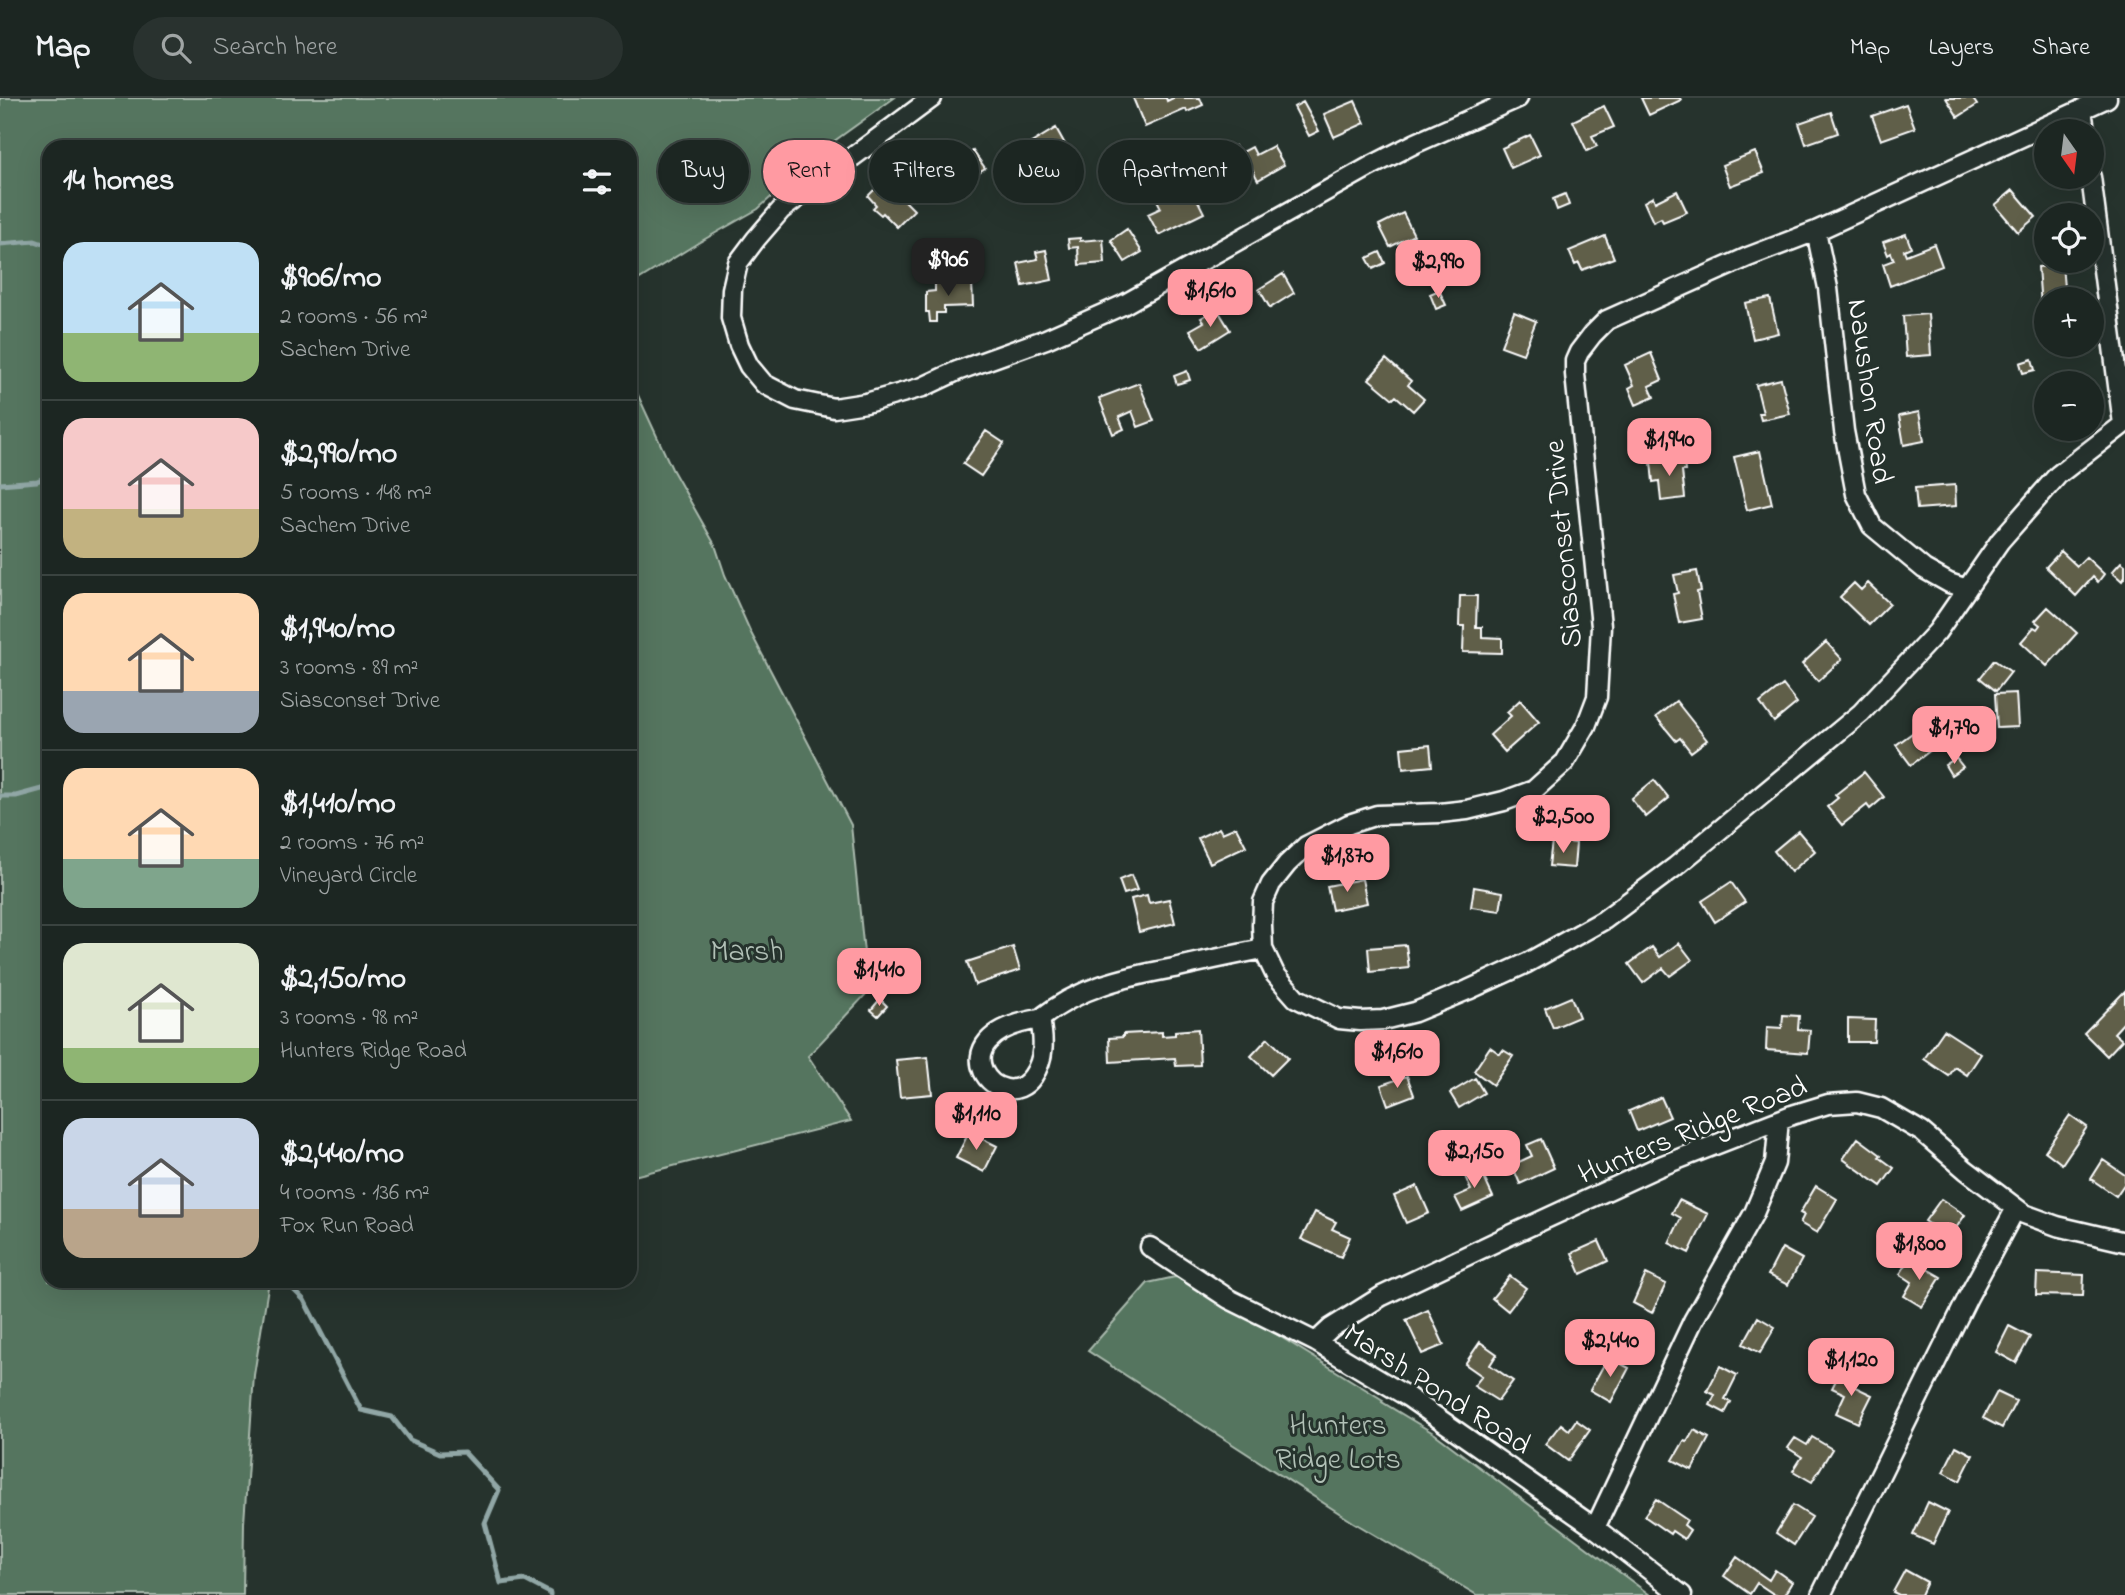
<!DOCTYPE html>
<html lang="en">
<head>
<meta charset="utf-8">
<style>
	:root { --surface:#1c2622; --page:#29322f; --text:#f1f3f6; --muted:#a0a5a5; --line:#3a4340; --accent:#ff9aa2 }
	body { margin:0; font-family:"Indie Flower",sans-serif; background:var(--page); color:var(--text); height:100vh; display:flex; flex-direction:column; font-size:26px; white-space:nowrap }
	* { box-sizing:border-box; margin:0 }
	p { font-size:23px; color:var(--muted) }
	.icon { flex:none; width:38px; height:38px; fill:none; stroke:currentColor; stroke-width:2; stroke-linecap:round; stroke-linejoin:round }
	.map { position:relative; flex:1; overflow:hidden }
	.panel { position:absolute; left:42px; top:42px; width:595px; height:1148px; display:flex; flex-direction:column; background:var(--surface); border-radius:21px; box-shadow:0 7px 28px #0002,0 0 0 2px var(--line) }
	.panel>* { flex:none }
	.top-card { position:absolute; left:658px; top:42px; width:665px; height:63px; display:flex; gap:14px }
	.needle { width:46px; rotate:166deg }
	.controls { position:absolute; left:2034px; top:21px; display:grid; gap:14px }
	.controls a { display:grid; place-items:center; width:70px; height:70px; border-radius:50%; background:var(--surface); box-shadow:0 7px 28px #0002,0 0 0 2px var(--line); font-size:35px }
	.price { position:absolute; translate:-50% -60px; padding:0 16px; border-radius:14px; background:var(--accent); color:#111; font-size:23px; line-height:46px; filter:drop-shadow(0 2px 4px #0008) }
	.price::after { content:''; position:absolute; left:50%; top:42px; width:21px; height:16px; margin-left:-10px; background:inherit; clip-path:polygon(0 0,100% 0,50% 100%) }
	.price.selected { background:#222; color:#fff }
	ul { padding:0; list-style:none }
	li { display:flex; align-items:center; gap:21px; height:175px; padding:0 21px }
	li+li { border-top:2px solid var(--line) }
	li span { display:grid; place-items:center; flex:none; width:196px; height:140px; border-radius:21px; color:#555 }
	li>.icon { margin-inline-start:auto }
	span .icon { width:84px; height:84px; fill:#fffc; stroke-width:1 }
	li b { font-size:30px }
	h2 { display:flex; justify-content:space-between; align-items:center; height:84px; padding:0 21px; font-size:30px }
	.pill { padding:0 24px; border-radius:32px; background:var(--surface); box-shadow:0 7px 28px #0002,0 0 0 2px var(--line); font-size:24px; line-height:63px }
	.pill.selected { background:var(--accent); color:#111 }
	header { display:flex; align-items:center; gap:42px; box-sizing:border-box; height:98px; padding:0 35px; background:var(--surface); border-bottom:2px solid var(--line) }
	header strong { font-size:33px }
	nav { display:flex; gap:38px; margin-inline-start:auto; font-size:24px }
	.search { width:490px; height:63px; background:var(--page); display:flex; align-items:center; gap:18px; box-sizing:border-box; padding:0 24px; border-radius:38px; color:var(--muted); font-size:26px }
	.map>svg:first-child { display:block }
	.green { fill:#55755e; stroke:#aabaae; stroke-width:2 }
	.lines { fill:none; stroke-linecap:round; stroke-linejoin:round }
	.stream { stroke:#91a7a6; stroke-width:5 }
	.building { fill:#605e4a; stroke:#fff; stroke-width:2 }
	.street-casing { stroke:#fff; stroke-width:23 }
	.street { stroke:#26332d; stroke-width:18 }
	.labels { text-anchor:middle; stroke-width:6; stroke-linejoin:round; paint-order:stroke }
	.street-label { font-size:30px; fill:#fff; stroke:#26332d }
	.park-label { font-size:30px; fill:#b2c1b7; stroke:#26332d }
</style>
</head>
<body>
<header>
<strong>Map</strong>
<div class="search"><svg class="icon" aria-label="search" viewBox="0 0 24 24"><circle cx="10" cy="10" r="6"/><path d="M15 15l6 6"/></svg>Search here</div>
<nav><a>Map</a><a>Layers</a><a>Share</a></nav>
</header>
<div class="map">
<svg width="2125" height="1497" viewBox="0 0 2125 1497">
	<rect width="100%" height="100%" fill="#26332d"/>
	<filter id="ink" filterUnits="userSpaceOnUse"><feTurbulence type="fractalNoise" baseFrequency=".0143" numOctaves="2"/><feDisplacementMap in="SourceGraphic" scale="14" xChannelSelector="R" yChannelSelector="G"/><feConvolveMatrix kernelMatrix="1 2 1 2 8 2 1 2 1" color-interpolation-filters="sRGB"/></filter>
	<g filter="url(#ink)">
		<!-- green -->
		<path class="green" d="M0 0H894L826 49 758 111 698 145 630 187V49H49V1183H269L254 1277 244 1425 243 1497H0Z
			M630 280 672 371 715 447 725 477 751 535 851 727 868 894 808 958 851 1023 630 1079Z
			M1175 1179 1185 1180 1383 1302 1382 1304 1435 1336 1650 1497H1477L1353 1424 1088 1253 1148 1185Z"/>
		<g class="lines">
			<!-- stream -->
			<path class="stream" d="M0 146 35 143 49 148
				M0 386 37 383 49 378
				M0 698H16L49 689
				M285 1183 304 1202 361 1312 392 1319 410 1342 440 1355 464 1354 499 1392 485 1425 501 1485 525 1482 550 1495V1497"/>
		</g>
		<!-- building -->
		<path class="building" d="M1133 0H1166L1167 3 1173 0H1200L1203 7 1187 14 1186 11 1145 29Z
			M1641 0H1680L1681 2 1649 17Z
			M1946 0H1972L1977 7 1958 19Z
			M1355 3 1365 25 1334 39 1324 16Z
			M1303 4 1319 33 1309 38 1294 9Z
			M1906 6 1915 30 1881 42 1872 18Z
			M1604 8 1614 29 1592 38 1597 48 1587 53 1573 23Z
			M1831 14 1838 35 1806 46 1799 25Z
			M1056 30 1066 48 1038 65 1028 47Z
			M1530 37 1540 57 1511 70 1502 50Z
			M1235 48 1239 56 1252 49 1256 57 1273 48 1284 67 1258 82 1250 67 1228 79 1217 59Z
			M973 53 985 70 961 86 949 70Z
			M1755 54 1764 75 1730 88 1722 67Z
			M884 82 914 112 897 129 883 115 881 117 873 110 876 107 868 98Z
			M1170 92 1175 102 1193 93 1204 115 1159 137 1148 116 1161 110 1156 100Z
			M2013 92 2036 119 2018 134 1995 107Z
			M1677 93 1687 114 1663 124 1661 120 1653 124 1644 104 1653 99 1655 104Z
			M1565 96 1569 107 1557 112 1553 101Z
			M1403 115 1414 137 1390 149 1379 127Z
			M1127 131 1142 154 1125 164 1111 142Z
			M1906 136 1911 149 1904 152 1906 157 1934 146 1942 168 1890 188 1883 166 1894 162 1891 155 1888 157 1883 144Z
			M1605 138 1614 160 1582 172 1579 165 1575 167 1569 153Z
			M1080 140V143L1103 141 1105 165 1079 167 1078 149 1069 150 1068 141Z
			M1046 152 1052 182 1023 188 1018 165 1038 161 1036 154Z
			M1380 154 1385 165 1373 171 1367 160Z
			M2062 167 2065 201H2046V208H2041L2038 169Z
			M1283 176 1294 195 1270 210 1259 191Z
			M972 184 973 208 944 209V215H936V224H930L929 214H926V194L935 193V185Z
			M1439 192 1446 207 1436 211 1430 196Z
			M1770 200 1778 235 1753 241 1745 205Z
			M1219 214 1230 232 1201 250 1190 232 1204 224 1201 220 1208 216 1210 219Z
			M1514 214 1536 223 1523 256 1501 248Z
			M1928 216 1931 257 1906 259 1903 218Z
			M1651 255 1662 282 1649 288 1654 299 1636 307 1629 290 1634 287 1625 267Z
			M1386 261 1411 283 1408 287 1424 301 1413 313 1396 298 1393 301 1369 281Z
			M2032 261 2035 272 2023 275 2020 265Z
			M1187 273 1190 282 1177 286 1174 278Z
			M1781 281 1790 316 1761 322 1759 315H1763L1756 287Z
			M1139 285 1154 323 1138 329 1132 313 1119 319 1124 331 1113 336 1099 300Z
			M1919 314 1924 343 1904 347 1899 318Z
			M986 333 1004 345 981 378 963 366Z
			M1760 353 1772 406 1747 412 1734 359Z
			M1679 360 1680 365 1684 364 1685 373H1682L1685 400 1661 403 1659 383 1653 384 1651 364Z
			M1955 387 1956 408 1917 411 1915 390Z
			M2061 453 2077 468 2086 459 2104 476 2098 484 2093 479 2076 498 2046 469Z
			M2121 464 2125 467V479L2122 483 2112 474Z
			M1697 473 1701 493 1697 494 1702 521 1679 525 1673 496 1678 495 1674 477Z
			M1854 485 1861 492 1868 485 1890 506 1869 527 1840 499Z
			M1460 498H1477L1476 529H1482V539L1502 540V555L1463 554 1464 528H1459Z
			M2048 509 2077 535 2047 568 2021 544 2034 529 2037 531 2040 527 2035 523Z
			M1826 544 1842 561 1818 583 1802 566Z
			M1994 562 2011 574 1996 593 1980 580Z
			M1783 587 1797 605 1774 624 1760 605Z
			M2016 595 2018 629 1997 630 1995 596Z
			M1520 602 1539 624 1505 654 1490 637 1511 618 1507 614Z
			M1676 603 1707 642 1691 654 1680 640 1676 643 1656 619Z
			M1930 622 1944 642 1911 667 1896 647Z
			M1430 647 1432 668 1403 671 1401 650Z
			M1956 660 1963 669 1951 677 1945 667Z
			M1864 674 1884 699 1870 711 1867 707 1842 727 1827 709 1838 700 1835 697Z
			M1654 682 1669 700 1646 719 1631 701Z
			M1236 729 1246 748 1210 765 1198 740 1219 730 1222 735Z
			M1798 733 1815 753 1791 774 1774 753Z
			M1552 743 1576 745 1574 770 1549 768Z
			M1131 777 1137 792 1124 796 1119 782Z
			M1362 781 1367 805 1332 812 1327 788Z
			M1731 784 1745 804 1715 824 1702 803Z
			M1474 789 1503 794 1500 813 1471 809Z
			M1147 797 1149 805 1169 801 1175 825 1139 834 1131 801Z
			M1679 845 1692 862 1670 878 1663 870 1643 885 1629 866 1652 849 1660 859Z
			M1406 847 1409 870 1370 874 1368 850Z
			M1013 849 1020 872 975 887 967 864Z
			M2125 893V923L2114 935 2122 942 2107 958 2084 935Z
			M1571 899 1579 919 1553 930 1545 910Z
			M880 901 887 908 878 918 871 912Z
			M1783 917 1799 918 1798 931 1810 932 1808 955 1766 952 1767 929 1782 930Z
			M1848 921 1875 922 1874 944H1848Z
			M1198 931 1200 967 1176 968 1175 960 1110 964 1109 940 1123 939V936L1162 934V938L1175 937V933Z
			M1944 932 1981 956 1967 977 1955 969 1949 978 1924 961Z
			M1268 940 1288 960 1271 977 1251 958Z
			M1490 949 1500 956 1503 952 1513 958 1493 987 1474 973Z
			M928 959 932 996 900 999 896 962Z
			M1407 978 1414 997 1388 1007 1381 987Z
			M1475 980 1484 995 1459 1010 1450 995Z
			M1661 999 1670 1019 1637 1033 1629 1013Z
			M2070 1017 2087 1029 2062 1066 2045 1053Z
			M969 1034 997 1048 984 1074 956 1060Z
			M1858 1040 1881 1057 1879 1059 1894 1070 1881 1088 1843 1061Z
			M1541 1041 1554 1070 1520 1086 1512 1067 1532 1058 1527 1047Z
			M2103 1062 2125 1077V1085L2116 1098 2091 1081Z
			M1479 1069 1493 1099 1462 1113 1455 1099 1471 1092 1464 1076Z
			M1417 1088 1429 1115 1406 1125 1394 1098Z
			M1816 1088 1837 1101 1817 1135 1800 1125 1804 1117 1800 1115Z
			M1941 1101 1965 1117 1949 1140 1925 1123Z
			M1679 1102 1708 1116 1689 1155 1669 1145 1681 1120 1672 1115Z
			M1315 1114 1336 1124 1332 1131 1350 1139 1341 1159 1301 1141Z
			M1599 1143 1608 1163 1581 1176 1572 1155Z
			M1782 1150 1802 1161 1788 1187 1768 1177Z
			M1910 1161 1941 1179 1922 1209 1904 1198 1912 1184 1900 1176Z
			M2037 1175 2084 1177 2083 1198 2036 1197Z
			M1646 1176 1666 1186 1652 1215 1633 1205Z
			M1510 1178 1526 1190 1508 1213 1492 1200Z
			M1428 1212 1444 1247 1422 1256 1406 1222Z
			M1758 1219 1775 1229 1760 1255 1743 1246Z
			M2009 1228 2030 1239 2016 1265 1996 1254Z
			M1480 1244 1497 1256 1490 1267 1513 1283 1498 1303 1474 1288 1482 1278 1465 1266Z
			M1608 1259 1629 1270 1611 1304 1590 1292Z
			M1720 1268 1737 1277 1725 1301 1731 1304 1725 1315 1710 1307 1715 1297 1707 1293Z
			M1840 1274 1855 1282 1853 1288 1872 1297 1858 1325 1836 1315 1845 1296 1832 1290Z
			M1997 1294 2016 1303 2002 1330 1983 1320Z
			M1576 1322 1590 1332 1568 1363 1545 1346 1561 1326 1569 1332Z
			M1694 1332 1709 1340 1692 1372 1673 1362 1684 1343 1687 1344Z
			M1812 1339 1832 1351 1812 1384 1793 1373 1802 1359 1788 1350 1795 1340 1807 1347Z
			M1956 1348 1973 1357 1960 1383 1943 1374Z
			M1656 1401 1687 1422 1684 1427 1690 1432 1684 1441 1672 1433 1670 1436 1644 1418Z
			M1928 1404 1948 1414 1933 1446 1913 1437Z
			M1793 1407 1812 1419 1794 1447 1776 1435Z
			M1737 1459 1769 1482 1775 1472 1792 1484 1784 1497H1775L1757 1485 1750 1496 1724 1478Z
			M1905 1472 1927 1484 1921 1497H1899L1893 1494Z"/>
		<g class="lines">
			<defs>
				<path id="street" d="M932 0 781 112 756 141 738 165 732 191 731 220 739 247 749 268 764 286 795 302 834 310 866 305 923 289 957 273 1046 241 1123 207 1369 69 1416 45 1518 0
					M2107 0 1816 133 1748 159 1607 222 1592 237 1579 254 1575 263V276L1601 528 1597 599 1586 628 1565 664 1534 692 1504 703 1467 712 1440 715 1377 717 1349 726 1306 748 1287 766 1271 786 1263 804 1262 827 1263 851 1275 876 1296 900 1339 921 1360 923 1383 922 1415 914 1468 892 1527 865 1604 822 1675 769 1861 615 1937 534 2000 443 2058 377 2125 325
					M2082 11 2085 33
					M2091 79 2123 326
					M1816 133 1828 190 1844 333 1856 396 1872 428 1924 471 1949 485 1967 491
					M1040 921C929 938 1002 1024 1033 978 1045 960 1044 942 1040 921 1079 889 1125 879 1174 870 1204 863 1233 857 1263 851
					M1150 1149 1229 1201 1316 1244 1408 1299 1595 1430 1682 1497
					M1316 1244 1331 1230 1382 1198 1504 1140 1658 1069 1792 1017 1828 1006 1857 1004 1881 1010 1922 1034 1966 1072 2024 1116 2057 1128 2125 1144
					M1595 1430 1693 1223 1754 1115 1775 1065 1779 1022
					M1821 1497 1968 1199 2016 1110"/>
			</defs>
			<!-- street casing -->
			<use href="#street" class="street-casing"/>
			<!-- street -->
			<use href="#street" class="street"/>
		</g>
	</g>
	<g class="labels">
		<!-- street labels -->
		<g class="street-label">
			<text transform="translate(1871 293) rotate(82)" y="10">Naushon Road</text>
			<text transform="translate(1562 446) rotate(-95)" y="10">Siasconset Drive</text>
			<text transform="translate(1692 1031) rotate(-22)" y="10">Hunters Ridge Road</text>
			<text transform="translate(1438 1290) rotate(33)" y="10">Marsh Pond Road</text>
		</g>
		<!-- park labels -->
		<g class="park-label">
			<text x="747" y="862">Marsh</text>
			<text x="1338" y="1336">Hunters<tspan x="1338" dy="34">Ridge Lots</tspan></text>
		</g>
	</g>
</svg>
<div class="controls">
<a><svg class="needle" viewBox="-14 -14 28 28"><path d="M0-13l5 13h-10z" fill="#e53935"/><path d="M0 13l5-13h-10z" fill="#a0a5a5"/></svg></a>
<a><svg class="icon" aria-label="locate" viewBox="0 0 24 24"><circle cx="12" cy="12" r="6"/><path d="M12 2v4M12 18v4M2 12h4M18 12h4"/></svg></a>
<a>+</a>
<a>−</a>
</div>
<b class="price selected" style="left:948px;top:200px">$906</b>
<b class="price" style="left:1438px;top:202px">$2,990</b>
<b class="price" style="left:1210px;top:231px">$1,610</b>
<b class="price" style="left:1669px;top:380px">$1,940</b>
<b class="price" style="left:1954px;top:668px">$1,790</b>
<b class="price" style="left:1563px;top:757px">$2,500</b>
<b class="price" style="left:1347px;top:796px">$1,870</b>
<b class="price" style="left:879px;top:910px">$1,410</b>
<b class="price" style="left:1397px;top:992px">$1,610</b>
<b class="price" style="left:976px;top:1054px">$1,110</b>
<b class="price" style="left:1474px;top:1092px">$2,150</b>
<b class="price" style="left:1919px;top:1184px">$1,800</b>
<b class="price" style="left:1610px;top:1281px">$2,440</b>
<b class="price" style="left:1851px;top:1300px">$1,120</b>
<div class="top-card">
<a class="pill">Buy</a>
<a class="pill selected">Rent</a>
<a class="pill">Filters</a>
<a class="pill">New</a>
<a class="pill">Apartment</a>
</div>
<section class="panel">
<h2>14 homes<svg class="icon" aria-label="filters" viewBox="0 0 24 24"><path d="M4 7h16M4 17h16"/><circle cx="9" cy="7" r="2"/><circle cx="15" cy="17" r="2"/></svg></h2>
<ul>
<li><span style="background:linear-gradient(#bfe0f5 65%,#8fb573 0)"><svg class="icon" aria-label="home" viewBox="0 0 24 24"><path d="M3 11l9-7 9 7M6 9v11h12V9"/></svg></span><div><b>$906/mo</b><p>2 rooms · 56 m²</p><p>Sachem Drive</p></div></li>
<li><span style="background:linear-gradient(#f6c9c9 65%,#c2b280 0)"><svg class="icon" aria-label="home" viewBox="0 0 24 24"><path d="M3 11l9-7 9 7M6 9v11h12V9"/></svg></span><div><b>$2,990/mo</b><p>5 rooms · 148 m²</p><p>Sachem Drive</p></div></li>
<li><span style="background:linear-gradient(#ffd9b3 70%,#9aa5b1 0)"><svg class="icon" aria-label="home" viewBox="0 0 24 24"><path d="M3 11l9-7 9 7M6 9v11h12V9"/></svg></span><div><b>$1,940/mo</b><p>3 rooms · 89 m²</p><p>Siasconset Drive</p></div></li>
<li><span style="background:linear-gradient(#ffd9b3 65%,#7fa58c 0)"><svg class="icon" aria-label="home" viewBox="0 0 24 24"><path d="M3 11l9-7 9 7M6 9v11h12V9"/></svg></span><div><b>$1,410/mo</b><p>2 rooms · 76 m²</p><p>Vineyard Circle</p></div></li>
<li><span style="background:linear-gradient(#dfe7d0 75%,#8fb573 0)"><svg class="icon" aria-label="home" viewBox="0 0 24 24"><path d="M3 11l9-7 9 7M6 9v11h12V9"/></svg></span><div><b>$2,150/mo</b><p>3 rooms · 98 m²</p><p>Hunters Ridge Road</p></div></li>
<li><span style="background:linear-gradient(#c9d6e8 65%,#b9a48a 0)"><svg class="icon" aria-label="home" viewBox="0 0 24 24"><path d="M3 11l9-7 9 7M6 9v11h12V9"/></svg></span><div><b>$2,440/mo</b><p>4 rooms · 136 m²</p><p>Fox Run Road</p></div></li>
</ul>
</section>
</div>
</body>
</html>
